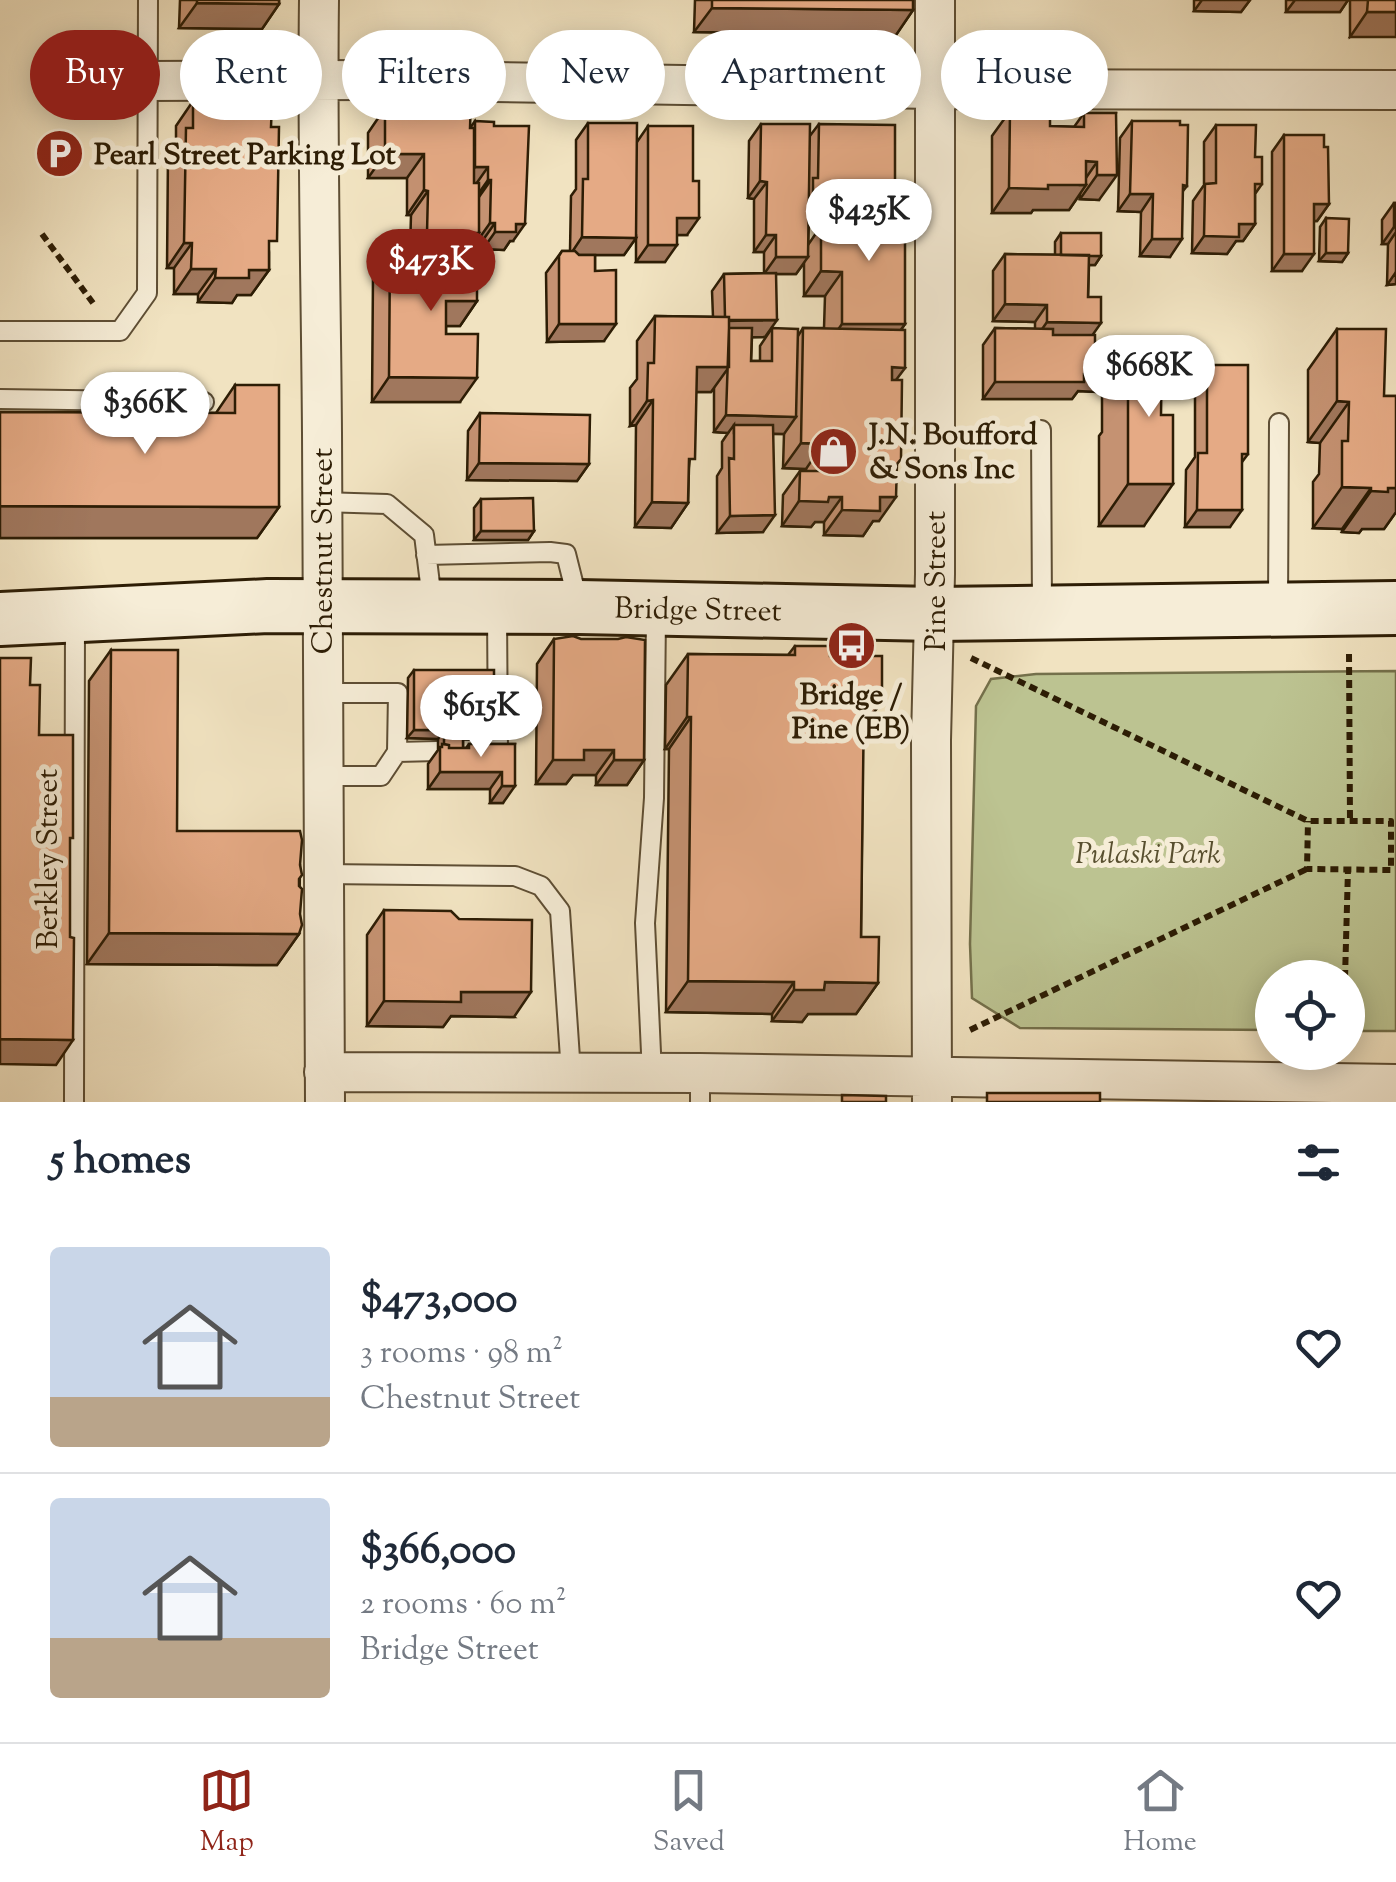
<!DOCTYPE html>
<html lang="en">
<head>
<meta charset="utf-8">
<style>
	:root { --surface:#fff; --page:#f2f2f3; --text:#1f2937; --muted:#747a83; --line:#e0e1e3; --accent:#8f2418 }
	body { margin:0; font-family:"Sorts Mill Goudy",serif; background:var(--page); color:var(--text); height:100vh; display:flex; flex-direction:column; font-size:38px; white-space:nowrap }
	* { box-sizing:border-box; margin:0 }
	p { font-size:32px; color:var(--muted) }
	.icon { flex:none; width:55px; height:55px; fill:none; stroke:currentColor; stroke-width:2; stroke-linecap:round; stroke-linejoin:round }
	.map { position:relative; height:1102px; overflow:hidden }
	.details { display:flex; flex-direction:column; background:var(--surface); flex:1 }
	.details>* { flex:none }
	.banner { position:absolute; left:30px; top:30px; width:1338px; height:90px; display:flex; gap:20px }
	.controls { position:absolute; left:1255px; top:960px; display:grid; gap:20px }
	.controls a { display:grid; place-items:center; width:110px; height:110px; border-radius:50%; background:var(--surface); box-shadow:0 5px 25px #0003; font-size:50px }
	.price { position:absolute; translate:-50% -85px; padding:0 22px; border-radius:35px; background:#fff; color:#222; font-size:32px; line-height:65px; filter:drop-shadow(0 2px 5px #0008) }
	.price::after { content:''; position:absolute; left:50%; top:60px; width:30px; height:22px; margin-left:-15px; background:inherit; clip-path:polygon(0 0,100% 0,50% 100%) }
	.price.on { background:var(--accent); color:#fff }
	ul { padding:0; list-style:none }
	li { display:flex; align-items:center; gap:30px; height:250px; padding:0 50px }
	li+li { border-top:2px solid var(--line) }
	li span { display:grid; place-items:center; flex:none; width:280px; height:200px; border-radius:10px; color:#555 }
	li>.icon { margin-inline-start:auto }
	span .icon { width:120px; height:120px; fill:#fffc; stroke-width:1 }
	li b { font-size:42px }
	h2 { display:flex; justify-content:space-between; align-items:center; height:120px; padding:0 50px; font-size:42px }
	.chip { padding:0 35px; border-radius:45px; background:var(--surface); box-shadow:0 5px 25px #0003; font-size:35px; line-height:90px }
	.chip.on { background:var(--accent); color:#fff }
	.menu { display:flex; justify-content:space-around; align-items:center; height:140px; border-top:2px solid var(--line); background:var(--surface); font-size:28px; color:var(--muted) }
	.menu a { display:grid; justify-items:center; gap:5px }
	.menu .on { color:var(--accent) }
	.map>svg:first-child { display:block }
	.green { fill:#bcc391; stroke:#74704b; stroke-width:2.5 }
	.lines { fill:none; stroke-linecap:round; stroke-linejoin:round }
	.service-casing { stroke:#5e4e34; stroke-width:22 }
	.minor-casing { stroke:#5e4e34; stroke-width:42 }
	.secondary-casing { stroke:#2d1d05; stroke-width:58 }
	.path { stroke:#2d1d05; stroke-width:6; stroke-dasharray:8 5; stroke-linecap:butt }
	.service { stroke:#f6edd7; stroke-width:18 }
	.minor { stroke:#f6edd7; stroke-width:38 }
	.secondary { stroke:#f6edd7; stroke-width:52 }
	.wall { fill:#c59272; stroke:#2d1d05; stroke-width:2.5; fill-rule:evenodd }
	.shaded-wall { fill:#a0775d; stroke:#2d1d05; stroke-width:2.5 }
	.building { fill:#e5aa85; stroke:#2d1d05; stroke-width:2.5 }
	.labels { text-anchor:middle; stroke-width:10; stroke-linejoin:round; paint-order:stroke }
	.poi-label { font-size:30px; font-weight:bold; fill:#2d1d05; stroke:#f6edd7; text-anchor:start }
	.street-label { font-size:30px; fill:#2d1d05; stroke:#f6edd7 }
	.park-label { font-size:30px; font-style:italic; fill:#584f2f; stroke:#f6edd7 }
</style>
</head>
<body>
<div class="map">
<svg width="1396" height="1102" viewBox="0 0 1396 1102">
	<rect width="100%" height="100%" fill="#f1e3c1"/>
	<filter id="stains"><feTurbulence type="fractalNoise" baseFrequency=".002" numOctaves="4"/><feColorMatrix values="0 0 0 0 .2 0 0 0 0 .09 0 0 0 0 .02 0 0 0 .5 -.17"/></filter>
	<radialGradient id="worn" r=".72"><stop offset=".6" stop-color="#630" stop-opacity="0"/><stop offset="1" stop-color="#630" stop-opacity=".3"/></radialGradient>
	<!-- green -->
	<path class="green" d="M1396 671V1031H1348V978H1272V1030L1020 1028 972 998 970 944 976 706 991 679 1036 674Z"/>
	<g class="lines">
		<defs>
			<path id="service" d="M58 79 148 81
				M0 331H120L147 293 148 0
				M0 399 204 402
				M1041 430 1042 607
				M321 502 387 504 424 535 432 600
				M426 555 550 552 566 554 578 602
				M1278 603 1279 423
				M322 693H398L397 752
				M483 751H498L497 612
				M322 776H381L397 752 437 751
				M323 874 515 876 541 886 560 911 571 1073
				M700 1073V1102
				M652 1074 645 923 654 798 656 615
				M74 1102 75 618"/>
			<path id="minor" d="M319 0C317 144 321 289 322 433 322 656 322 879 325 1102
				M148 81 365 80 935 89 1396 90
				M324 1072 700 1073 1396 1084
				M932 1102 931 740 935 574V0"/>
			<path id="secondary" d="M0 619 268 606 579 607 935 614 1396 608"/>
		</defs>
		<!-- service casing -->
		<use href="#service" class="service-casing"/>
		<!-- minor casing -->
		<use href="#minor" class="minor-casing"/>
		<!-- secondary casing -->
		<use href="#secondary" class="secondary-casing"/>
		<!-- path -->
		<path class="path" d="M42 234 93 303
			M1349 654 1350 821
			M971 658 1308 821H1391V870L1307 869 1308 821
			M1345 978 1348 869
			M970 1030 1307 869"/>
		<!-- service -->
		<use href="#service" class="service"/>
		<!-- minor -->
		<use href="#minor" class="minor"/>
		<!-- secondary -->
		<use href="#secondary" class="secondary"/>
	</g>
	<!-- wall -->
	<path class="wall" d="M180 0H279V4L262 29 179 28Z
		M695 0H913V10L896 35 694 32Z
		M1194 0H1250L1241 12 1194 11Z
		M1286 0H1348L1340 12H1286Z
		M1350 0H1396L1350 37Z
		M207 93 256 101 269 252V270L251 295H237L232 303 198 302V294H174V268H167L168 153 176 142V126L193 101H201Z
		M385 108 470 128 475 121 513 241H510L504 250 483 249V240H478V234L466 251 477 301 460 326H446V334L460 402H372L373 276 390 251H410L411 215H407V178H368V133Z
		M1010 111 1050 126 1074 127 1084 113H1116L1099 200 1080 199V194L1069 210H1033L1031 213H992V136Z
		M1132 121 1187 186 1183 191 1170 257 1140 256 1141 212 1118 211 1120 138Z
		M588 123 637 142 648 126 687 235H677L665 262H636V238L624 255H595V271L604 341 547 342 546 273 562 251H570L571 196 576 189V140Z
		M761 124 809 137 819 124 890 208 905 324 901 330 896 380 897 464 879 521H873L863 536 824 535V522H815L811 527 782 526 783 495 800 471H806V469L783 468 784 434H773L763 532 717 533V476L722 468V442L728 433 714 432V388L711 392H696L689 468 688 503 671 528 635 527 636 425 630 426V388L637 379V341L655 316 713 317 712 291 724 274 764 273V252H754V199L748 198 749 141ZM809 217H835L829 226H821L808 245ZM804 263V296H825L824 328H803L798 336 772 328 760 346V361H751L752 337H765L776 274H796Z
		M1216 125 1255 157 1262 184 1255 194V224L1243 241H1236L1227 254 1192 253 1193 201 1204 185V142Z
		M1284 135 1329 204 1317 221H1314L1302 271H1272V152Z
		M1394 203H1396V284L1387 285 1388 244H1382V220Z
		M1326 218 1348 253 1342 262 1319 261 1320 227Z
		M1061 233 1101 256 1095 265H1089L1088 297 1097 392 1078 391 1072 399H983V345L995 328 1035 329V322L993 321V271L1005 254 1055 255V242Z
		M1337 329 1384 396H1396V512L1384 529H1362L1359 533 1342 532V529L1313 528V482L1319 474 1320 443 1308 442V370Z
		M1131 344 1161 415 1144 526H1099V436L1102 432V385Z
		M1207 365 1248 454 1242 462 1230 527H1185L1186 470 1195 457V382Z
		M235 385 279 507 257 538H0V412L216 413Z
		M480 413 589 464 577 481 467 480 468 431Z
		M481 499 534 531 528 540H474V508Z
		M554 639 644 760 627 785H596V775H573L566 784H536L537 664Z
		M795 646 830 656 863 728 861 937 878 983 856 1014H808L802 1022 772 1021V1014L666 1012 669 749H665L666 685 688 654 788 655Z
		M111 650 177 831 300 865 299 934 277 965 87 964 89 681Z
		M414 670 488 740 463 739V748H466L469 744H515L503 803H490V789H428V764L438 750V739L407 738 408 678Z
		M384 910 514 1017 451 1016 443 1027 367 1026V935Z"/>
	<!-- shaded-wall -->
	<path class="shaded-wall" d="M1202 0H1250L1241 12 1194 11Z
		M1295 0H1348L1340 12H1286Z
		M197 3 279 4 262 29 179 28Z
		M712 8 913 10 896 35 694 32Z
		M1367 12H1396V37H1350Z
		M385 154H424L407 178H368Z
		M1086 161 1097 162 1081 185H1086L1069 210H1033L1031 213H992L1009 188 1048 185Z
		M475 167H488L476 184H463Z
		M1097 175H1117L1099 200 1080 199Z
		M488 180H491L479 197H476Z
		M760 181 767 182 754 199 748 198Z
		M424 190 428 191 411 215H407Z
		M1130 194H1153L1141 212 1118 211Z
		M813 200 895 201 883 218 842 208 835 217H801Z
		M1314 204H1329L1317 221H1302Z
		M677 218H699L687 235H665Z
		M490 223H495L483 240H478Z
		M516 224H525L513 241H510L504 250 483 249 495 232Z
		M1239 224H1255L1243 241H1236L1227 254 1192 253 1204 236Z
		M1394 227H1396V232L1388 244H1382Z
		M427 233H479L461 258 410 257Z
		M766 235H776L764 252H754Z
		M582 237 636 238 624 255H570Z
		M1152 239H1182L1170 257 1140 256Z
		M184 243H192L174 268H167Z
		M648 245H677L665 262H636Z
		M1326 253H1348L1342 262 1319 261Z
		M1284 254H1314L1302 271H1272Z
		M1061 256H1101L1095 265H1055Z
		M776 257H808L796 274H764Z
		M191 269H216L198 294H174Z
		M249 270H269L251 295H237L232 303 198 302 215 278Z
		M821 271 842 272 825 296H804Z
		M1396 272V284L1387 285Z
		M446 301H477L460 326H429Z
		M1005 304 1047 305 1035 322 993 321Z
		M777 320 765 337 727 338 725 321Z
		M1047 322 1101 323 1089 340 1035 339Z
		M559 324H616L604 341 547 342Z
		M842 324H905L887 349H824Z
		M697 367H729L711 392H679Z
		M892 367 905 368 887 392Z
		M1084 374H1109L1097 392 1078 391 1072 399H983L995 382Z
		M389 377 477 378 460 402H372Z
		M653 400 636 425 630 426 647 401Z
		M1337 401 1349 402 1320 443 1308 442Z
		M726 415 796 417 784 434 734 433V425L728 433 714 432Z
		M801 443 823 444 806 469 783 468Z
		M479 463 589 464 577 481 467 480Z
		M1128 484H1173L1144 526H1099Z
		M1342 487 1371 488 1342 529 1313 528Z
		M1388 488H1396V512L1384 529H1362L1359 533 1342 532 1371 491Z
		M829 497H842L824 522H815L811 527 782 526 799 501Z
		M880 497H896L879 521H873L863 536 824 535 842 510Z
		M652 502 688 503 671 528 635 527Z
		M0 506 279 507 257 538H0Z
		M1197 510H1242L1230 527H1185Z
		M775 515 763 532 717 533 730 516Z
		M481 531H534L528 540H474Z
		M864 701H882L860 733Z
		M687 717H691L669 749H665Z
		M414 730H444L438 739 407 738Z
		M463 730 494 731 488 740 457 739Z
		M584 750H614L596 775H573L566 784H536L553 760Z
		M614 760H644L627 785H596Z
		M440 772H502L490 789H428Z
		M502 786H515L503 803H490Z
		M109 933 299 934 277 965 87 964Z
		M688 981 794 982 772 1014 666 1012Z
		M825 982 878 983 856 1014H808L802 1022 772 1021 794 990Z
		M461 992H531L514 1017 451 1016 443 1027 367 1026 384 1001Z
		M0 1039 73 1040 56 1065 0 1064Z"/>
	<!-- building -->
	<path class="building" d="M197 0H279V4L197 3Z
		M712 0H913V10L712 8Z
		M1368 0H1396V12H1367Z
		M207 93H256V101L272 102 271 127H279L277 241H269V270H249V278H215L216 269H191L192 243H184L186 128H193V101H207Z
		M471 99 470 128H474V183H479V233H427L428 191 424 190V154H385V108L396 100Z
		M1010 111 1050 112V126L1084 127V113H1116L1117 175H1097V162L1086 161V185H1048V189L1009 188Z
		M475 121 494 122V126H529L525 224H516V232H495V223H490L491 180H488V167H475Z
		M1132 121H1180V125H1188L1187 186 1183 185 1182 239H1152L1153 194H1130Z
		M588 123H637L636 238 582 237 583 179H588Z
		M761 124H810L808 257H776V235H766L767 182 760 181Z
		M819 124 895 125V201L813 200V178H818Z
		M1216 125H1256L1255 157H1262V184H1255V224H1239V237L1204 236 1205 184 1216 183Z
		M648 126H693V181H699V218H677V245H648Z
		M1284 135H1324V147H1328L1329 204H1314V254H1284Z
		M1394 203H1396V227H1394Z
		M842 208H905V324H842V272L821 271V226H841Z
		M1326 218 1349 219 1348 253H1326Z
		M1061 233H1101V256L1061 255Z
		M390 251H477V301H446V334H478L477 378 389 377Z
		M562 251H575L579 255H595V271L616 270V324H559V256Z
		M1005 254 1089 255 1088 297H1101V323L1047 322V305L1005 304Z
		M776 273 777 320H729V317H725L724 274Z
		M655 316 729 317V367H697L695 459H689L688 503 652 502 653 400 647 401 648 363H654Z
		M729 328H752L751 361H772V328L798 329 796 417 726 415Z
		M803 328 905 330V368L892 367V380H902L901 459 897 464 896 497H880V511L842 510V497H829L828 502 799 501 800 471H823V444L801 443Z
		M995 328 1053 329V335H1095V344H1109V374H1084V382H995Z
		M1337 329H1386L1384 396H1396V488H1388V492L1371 491V488L1342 487V441H1348L1349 402 1337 401Z
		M1131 344H1162L1161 415H1173V484H1128V395H1131Z
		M1207 365H1248V454H1242V510H1197L1198 453H1207Z
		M235 385H279V507L0 506V412L235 413Z
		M480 413 590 415 589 464 479 463Z
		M734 425H773L775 515 730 516 729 458 734 459Z
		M533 498 534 531H481V499Z
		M573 636 581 639H618L626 637 645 640 644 760H614V750H584V760H553L554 639Z
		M795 646H830V656H882V701H864L861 937H879L878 983 825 982 824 990H794V982L688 981 691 717H687L688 654 795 655Z
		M111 650H178L177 831H300L302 840 300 865 302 875 299 879V886L302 889 300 914 302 925 299 934 109 933Z
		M0 658H31L30 685H40L39 735H73V838H70V937L74 938 73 1040 0 1039Z
		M414 670H494V731L463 730V748H449V745L444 744V730H414Z
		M442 744 449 745V748H469V744H515V786H502V772H440V747H442Z
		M384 910 451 911 459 919 532 920 531 992H461V1002L384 1001Z
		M987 1093H1100V1102H987Z
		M842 1095 886 1096V1102H842Z"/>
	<!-- icons -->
	<defs>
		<symbol id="parking-disc" viewBox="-11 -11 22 22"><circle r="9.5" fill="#8f2418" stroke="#f6edd7"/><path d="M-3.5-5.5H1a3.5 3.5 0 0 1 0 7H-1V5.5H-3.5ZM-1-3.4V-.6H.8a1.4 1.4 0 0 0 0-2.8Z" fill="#fff"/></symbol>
		<symbol id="shop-disc" viewBox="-11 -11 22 22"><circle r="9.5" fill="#8f2418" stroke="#f6edd7"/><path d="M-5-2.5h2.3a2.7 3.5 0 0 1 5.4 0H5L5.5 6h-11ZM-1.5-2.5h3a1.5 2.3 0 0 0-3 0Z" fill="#fff"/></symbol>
		<symbol id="bus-disc" viewBox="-11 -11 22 22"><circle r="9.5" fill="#8f2418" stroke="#f6edd7"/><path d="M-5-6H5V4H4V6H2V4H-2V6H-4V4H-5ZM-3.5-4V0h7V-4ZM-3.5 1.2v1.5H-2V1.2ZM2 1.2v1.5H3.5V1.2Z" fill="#fff"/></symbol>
	</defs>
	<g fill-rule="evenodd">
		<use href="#parking-disc" x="32" y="126" width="55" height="55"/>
		<use href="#shop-disc" x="806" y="424" width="55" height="55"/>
		<use href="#bus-disc" x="824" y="618" width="55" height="55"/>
	</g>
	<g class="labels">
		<!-- poi labels -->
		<g class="poi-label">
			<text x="94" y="164">Pearl Street Parking Lot</text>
			<text x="869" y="444">J.N. Boufford<tspan x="869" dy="34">&amp; Sons Inc</tspan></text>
			<text x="851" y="704" text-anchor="middle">Bridge /<tspan x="851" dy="34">Pine (EB)</tspan></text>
		</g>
		<!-- street labels -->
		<g class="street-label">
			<text transform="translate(322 551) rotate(-90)" y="10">Chestnut Street</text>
			<text transform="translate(935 581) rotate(-90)" y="10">Pine Street</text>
			<text transform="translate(698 609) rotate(1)" y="10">Bridge Street</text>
			<text transform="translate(47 859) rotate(-90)" y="10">Berkley Street</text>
		</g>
		<!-- park labels -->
		<g class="park-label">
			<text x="1148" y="863">Pulaski Park</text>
		</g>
	</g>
	<rect width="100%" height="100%" filter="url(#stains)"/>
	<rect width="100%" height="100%" fill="url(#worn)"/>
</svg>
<div class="controls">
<a><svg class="icon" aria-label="locate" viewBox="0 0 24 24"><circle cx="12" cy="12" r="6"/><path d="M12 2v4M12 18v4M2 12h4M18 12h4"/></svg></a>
</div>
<b class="price" style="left:869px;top:264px">$425K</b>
<b class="price on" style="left:431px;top:314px">$473K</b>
<b class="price" style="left:1149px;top:420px">$668K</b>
<b class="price" style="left:145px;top:457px">$366K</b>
<b class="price" style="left:481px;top:760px">$615K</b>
<div class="banner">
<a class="chip on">Buy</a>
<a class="chip">Rent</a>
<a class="chip">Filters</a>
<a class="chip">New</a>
<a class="chip">Apartment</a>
<a class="chip">House</a>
</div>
</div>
<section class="details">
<h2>5 homes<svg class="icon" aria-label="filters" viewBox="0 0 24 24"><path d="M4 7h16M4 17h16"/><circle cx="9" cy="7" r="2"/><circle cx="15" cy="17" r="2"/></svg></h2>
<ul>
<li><span style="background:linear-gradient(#c9d6e8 75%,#b9a48a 0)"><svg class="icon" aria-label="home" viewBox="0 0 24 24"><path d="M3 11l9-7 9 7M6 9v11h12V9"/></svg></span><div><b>$473,000</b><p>3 rooms · 98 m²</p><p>Chestnut Street</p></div><svg class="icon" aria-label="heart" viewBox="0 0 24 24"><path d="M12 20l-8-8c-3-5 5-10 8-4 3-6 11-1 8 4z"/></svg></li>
<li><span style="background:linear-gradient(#c9d6e8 70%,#b9a48a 0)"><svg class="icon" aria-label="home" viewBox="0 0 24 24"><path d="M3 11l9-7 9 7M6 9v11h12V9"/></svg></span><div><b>$366,000</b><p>2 rooms · 60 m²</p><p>Bridge Street</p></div><svg class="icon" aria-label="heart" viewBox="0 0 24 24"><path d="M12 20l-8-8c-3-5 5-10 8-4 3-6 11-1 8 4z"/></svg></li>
</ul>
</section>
<nav class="menu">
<a class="on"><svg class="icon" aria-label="map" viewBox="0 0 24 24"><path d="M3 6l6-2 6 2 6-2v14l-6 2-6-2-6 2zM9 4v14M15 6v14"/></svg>Map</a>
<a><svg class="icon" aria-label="saved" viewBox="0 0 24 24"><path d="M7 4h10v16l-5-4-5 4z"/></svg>Saved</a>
<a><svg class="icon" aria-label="home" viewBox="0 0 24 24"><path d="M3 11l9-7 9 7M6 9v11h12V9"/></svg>Home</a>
</nav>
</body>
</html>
